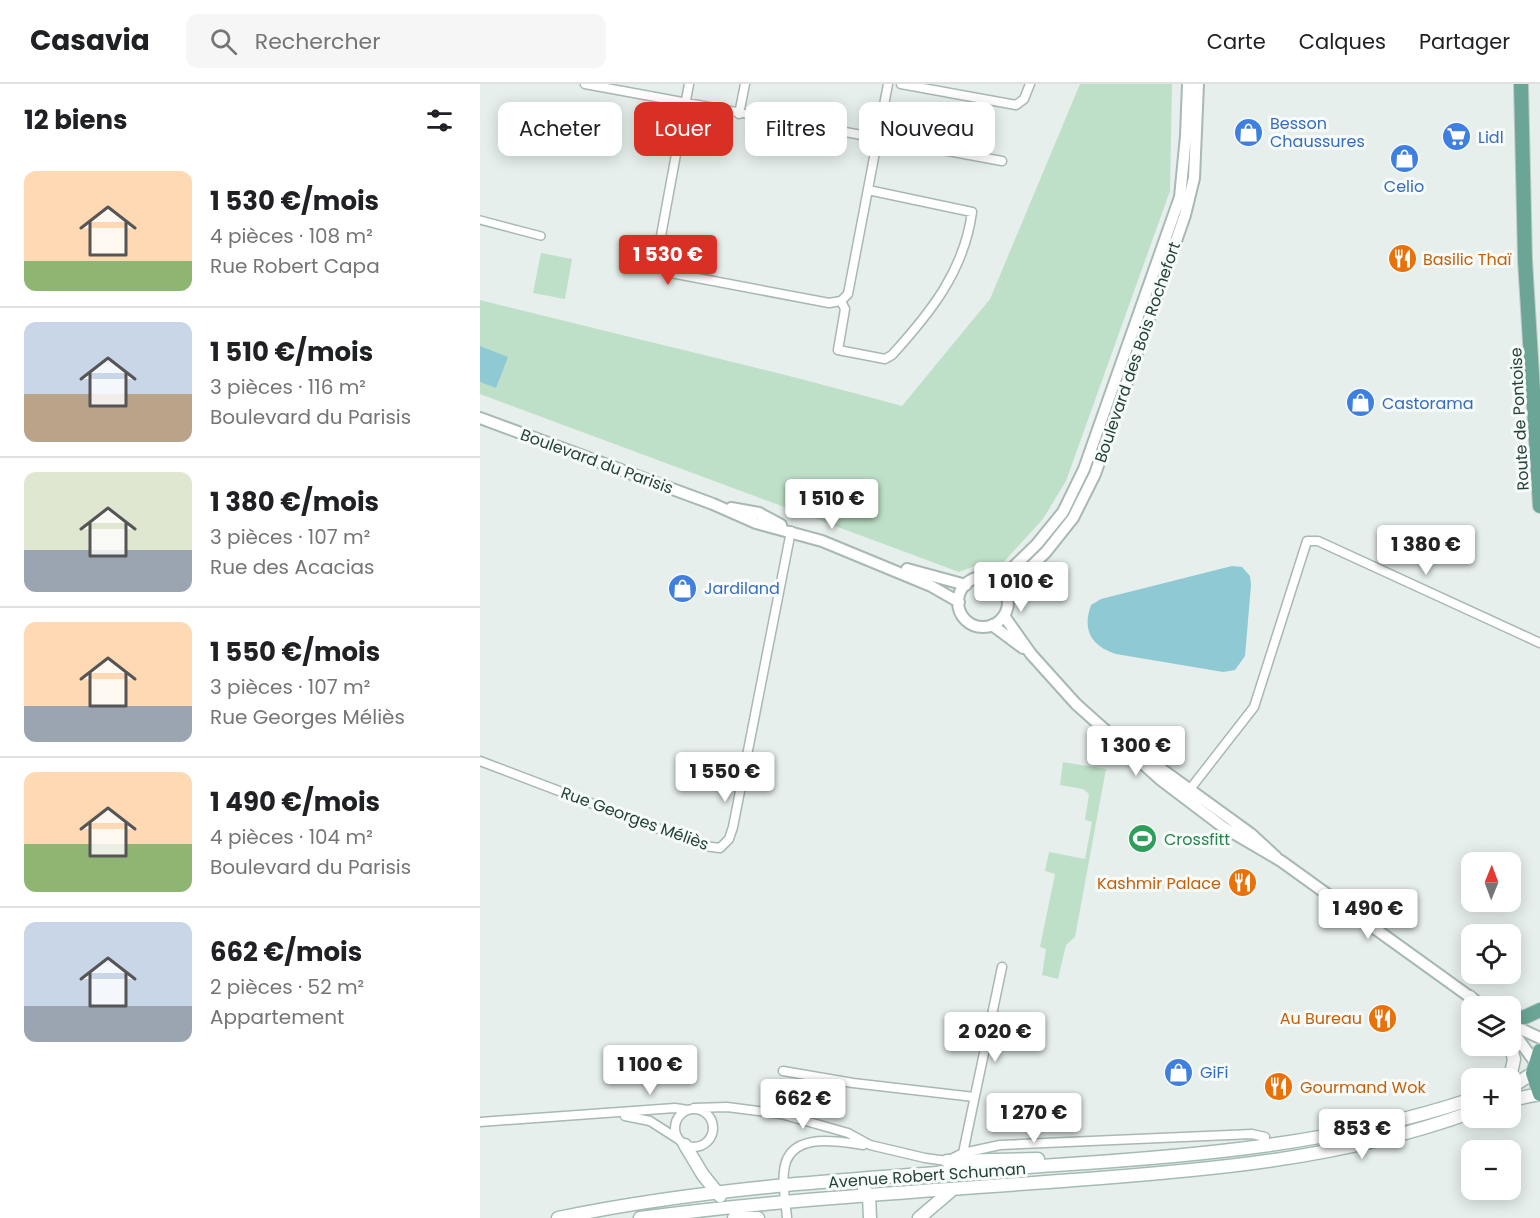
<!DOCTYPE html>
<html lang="fr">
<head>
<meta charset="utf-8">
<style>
	:root { --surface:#fff; --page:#f6f6f6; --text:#202124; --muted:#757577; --line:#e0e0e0; --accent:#d93025 }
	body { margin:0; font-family:Poppins,sans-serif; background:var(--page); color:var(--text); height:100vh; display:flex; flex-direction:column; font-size:22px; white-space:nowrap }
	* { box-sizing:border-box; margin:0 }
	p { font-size:20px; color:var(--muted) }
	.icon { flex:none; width:33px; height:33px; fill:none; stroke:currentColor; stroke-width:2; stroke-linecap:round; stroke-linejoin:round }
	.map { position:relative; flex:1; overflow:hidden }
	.side { display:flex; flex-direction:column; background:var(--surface); width:480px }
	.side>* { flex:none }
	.top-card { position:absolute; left:18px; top:18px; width:570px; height:54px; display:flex; gap:12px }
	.needle { width:39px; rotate:1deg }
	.fabs { position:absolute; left:981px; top:768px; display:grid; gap:12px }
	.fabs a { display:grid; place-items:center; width:60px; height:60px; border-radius:12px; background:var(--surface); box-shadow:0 3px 15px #0003; font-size:30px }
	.price { position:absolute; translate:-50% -51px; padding:0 14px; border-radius:6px; background:#fff; color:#222; font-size:20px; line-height:39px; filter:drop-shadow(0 2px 3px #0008) }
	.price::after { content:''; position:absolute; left:50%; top:36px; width:18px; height:14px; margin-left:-9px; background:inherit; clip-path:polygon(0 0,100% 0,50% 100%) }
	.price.active { background:var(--accent); color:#fff }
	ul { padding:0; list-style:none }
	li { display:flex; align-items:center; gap:18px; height:150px; padding:0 24px }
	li+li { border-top:2px solid var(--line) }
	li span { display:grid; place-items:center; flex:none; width:168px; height:120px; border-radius:12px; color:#555 }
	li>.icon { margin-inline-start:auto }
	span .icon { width:72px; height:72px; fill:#fffc; stroke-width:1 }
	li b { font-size:26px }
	h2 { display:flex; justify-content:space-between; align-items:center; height:72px; padding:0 24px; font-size:26px }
	.chip { padding:0 21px; border-radius:12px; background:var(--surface); box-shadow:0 3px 15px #0003; font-size:21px; line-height:54px }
	.chip.active { background:var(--accent); color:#fff }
	header { display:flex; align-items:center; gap:36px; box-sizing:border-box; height:84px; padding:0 30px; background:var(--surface); border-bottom:2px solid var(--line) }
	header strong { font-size:28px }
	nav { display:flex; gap:33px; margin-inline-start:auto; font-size:21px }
	.search { width:420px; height:54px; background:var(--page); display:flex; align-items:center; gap:15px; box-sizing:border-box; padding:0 21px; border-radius:12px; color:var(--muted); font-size:22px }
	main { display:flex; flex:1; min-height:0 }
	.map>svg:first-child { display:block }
	.green { fill:#bfe0c8 }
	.water { fill:#8ec9d4 }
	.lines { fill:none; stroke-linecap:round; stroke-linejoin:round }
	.pedestrian-casing { stroke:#a8b8b2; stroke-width:10 }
	.minor-casing { stroke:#a8b8b2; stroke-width:11 }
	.tertiary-casing { stroke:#a8b8b2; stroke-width:14 }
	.secondary-casing { stroke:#a4bbb3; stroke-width:15 }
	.primary-casing { stroke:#c2cac8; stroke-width:16 }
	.pedestrian { stroke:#fff; stroke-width:7 }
	.minor { stroke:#fff; stroke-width:8 }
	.tertiary { stroke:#fff; stroke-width:10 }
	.secondary { stroke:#fff; stroke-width:12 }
	.primary { stroke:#6aa596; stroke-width:14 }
	.labels { text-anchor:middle; stroke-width:6; stroke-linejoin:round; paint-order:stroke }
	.shop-label { font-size:16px; fill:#366cbe; stroke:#f7fbf9; text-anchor:start }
	.food-label { font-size:16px; fill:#c56008; stroke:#f7fbf9; text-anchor:start }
	.street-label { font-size:16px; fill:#24423a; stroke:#f7fbf9 }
	.leisure-label { font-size:16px; fill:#27864d; stroke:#f7fbf9; text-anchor:start }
</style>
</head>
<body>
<header>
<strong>Casavia</strong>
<div class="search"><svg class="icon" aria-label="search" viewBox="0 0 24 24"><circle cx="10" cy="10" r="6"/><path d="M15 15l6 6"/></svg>Rechercher</div>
<nav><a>Carte</a><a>Calques</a><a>Partager</a></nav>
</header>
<main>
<section class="side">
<h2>12 biens<svg class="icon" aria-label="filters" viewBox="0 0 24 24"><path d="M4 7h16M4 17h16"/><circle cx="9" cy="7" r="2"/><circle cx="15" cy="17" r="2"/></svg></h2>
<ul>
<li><span style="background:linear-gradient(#ffd9b3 75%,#8fb573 0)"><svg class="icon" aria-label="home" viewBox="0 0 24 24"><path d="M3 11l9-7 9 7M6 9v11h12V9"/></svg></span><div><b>1 530 €/mois</b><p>4 pièces · 108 m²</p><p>Rue Robert Capa</p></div></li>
<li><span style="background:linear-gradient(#c9d6e8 60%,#b9a48a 0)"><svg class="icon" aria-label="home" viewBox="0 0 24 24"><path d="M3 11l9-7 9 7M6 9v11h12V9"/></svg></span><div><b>1 510 €/mois</b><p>3 pièces · 116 m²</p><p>Boulevard du Parisis</p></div></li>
<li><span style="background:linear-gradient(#dfe7d0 65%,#9aa5b1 0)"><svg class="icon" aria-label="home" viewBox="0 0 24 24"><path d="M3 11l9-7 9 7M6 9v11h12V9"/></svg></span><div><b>1 380 €/mois</b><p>3 pièces · 107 m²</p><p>Rue des Acacias</p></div></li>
<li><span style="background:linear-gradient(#ffd9b3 70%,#9aa5b1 0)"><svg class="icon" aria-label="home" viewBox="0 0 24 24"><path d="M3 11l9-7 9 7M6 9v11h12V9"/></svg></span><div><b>1 550 €/mois</b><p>3 pièces · 107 m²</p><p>Rue Georges Méliès</p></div></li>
<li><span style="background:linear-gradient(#ffd9b3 60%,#8fb573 0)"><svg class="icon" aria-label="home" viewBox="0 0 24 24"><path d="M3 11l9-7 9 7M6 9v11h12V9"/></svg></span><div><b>1 490 €/mois</b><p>4 pièces · 104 m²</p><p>Boulevard du Parisis</p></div></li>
<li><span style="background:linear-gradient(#c9d6e8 70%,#9aa5b1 0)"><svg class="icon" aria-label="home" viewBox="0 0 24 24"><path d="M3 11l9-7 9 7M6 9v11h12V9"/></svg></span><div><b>662 €/mois</b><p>2 pièces · 52 m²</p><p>Appartement</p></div></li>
</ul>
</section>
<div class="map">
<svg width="1060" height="1134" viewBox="0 0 1060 1134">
	<rect width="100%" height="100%" fill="#e6efeb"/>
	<!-- green -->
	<path class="green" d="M600 0H692L690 107 586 397 563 435 520 482 500 480 479 488 0 310V216C141 252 282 283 422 322L510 215Z
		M61 169 92 175 85 215 53 209Z
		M583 678 626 685 595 853 586 861 578 895 562 891 566 865 560 863 575 790 565 787 569 768 605 775 612 738 605 736 609 710 603 705 580 701Z"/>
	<!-- water -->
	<path class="water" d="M0 262 28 273 16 304 0 298Z
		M752 482 762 483 770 492 771 501 765 572 755 586 743 588 636 570C611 562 602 546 611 521L621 515Z"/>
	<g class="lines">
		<defs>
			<path id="pedestrian" d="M0 136 61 152"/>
			<path id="minor" d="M105 0 522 77
				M209 0 178 168 180 180 191 189 349 219 361 217 368 210 408 0
				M421 0 536 21 544 15 550 0
				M259 30 265 0
				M361 217 365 225 358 266 405 275 412 271C451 228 484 187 492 128L388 106
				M0 677 224 762 240 764 249 755 253 743 311 447
				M707 709 774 623 827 457H838L1060 559
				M303 987 373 999 494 1013
				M214 1024 247 1023 301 1030 368 1049 390 1061 445 1074 467 1077 483 1069 520 1061 772 1050 785 1053
				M195 1044a19 19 0 1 1 38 0a19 19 0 1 1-38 0Z
				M145 1032 170 1037 198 1055
				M0 1038 195 1024 208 1026
				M483 1069 522 883
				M307 1134C306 1119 302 1102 304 1087 308 1047 357 1057 383 1061"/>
			<path id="tertiary" d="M0 334 233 420 276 439 342 457 451 502 479 518
				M251 424 279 429 301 441
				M427 485 486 501
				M478 518a25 25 0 1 1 50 0a25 25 0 1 1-50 0Z
				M518 498 557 460 583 428 604 385 700 113 706 52 708 0
				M526 507 566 468 593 434 615 390 705 131 714 94 718 0
				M524 532 551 570 596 620 681 696 743 743 801 777 997 918
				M512 541 543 564
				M651 663 771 750 796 773
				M1030 940 1060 954
				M1030 944 1055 978"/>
			<path id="secondary" d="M990 913 998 922
				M1030 962 1034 975 1030 994
				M1030 1004 1053 989
				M1030 1016 1060 1010
				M205 1061 223 1091 240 1112
				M467 1077 558 1075
				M384 1106 389 1111 390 1134
				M78 1134C242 1100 409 1093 576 1081 716 1072 857 1060 992 1015
				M160 1134C304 1115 449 1107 594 1096 729 1086 863 1075 992 1028
				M254 1134H278
				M439 1134 472 1106"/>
			<path id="primary" d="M1041 0 1045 176 1060 422
				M1030 934 1045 933 1060 926
				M1060 967 1053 989 1060 1010"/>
		</defs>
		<!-- pedestrian casing -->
		<use href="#pedestrian" class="pedestrian-casing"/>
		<!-- minor casing -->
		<use href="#minor" class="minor-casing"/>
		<!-- tertiary casing -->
		<use href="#tertiary" class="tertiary-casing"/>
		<!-- secondary casing -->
		<use href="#secondary" class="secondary-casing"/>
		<!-- primary casing -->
		<use href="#primary" class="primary-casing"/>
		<!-- pedestrian -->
		<use href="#pedestrian" class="pedestrian"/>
		<!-- minor -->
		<use href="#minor" class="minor"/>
		<!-- tertiary -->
		<use href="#tertiary" class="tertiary"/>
		<!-- secondary -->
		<use href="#secondary" class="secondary"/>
		<!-- primary -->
		<use href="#primary" class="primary"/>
	</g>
	<!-- icons -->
	<defs>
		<symbol id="shop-disc" viewBox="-11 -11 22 22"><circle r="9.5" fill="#3f7fe0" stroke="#f7fbf9"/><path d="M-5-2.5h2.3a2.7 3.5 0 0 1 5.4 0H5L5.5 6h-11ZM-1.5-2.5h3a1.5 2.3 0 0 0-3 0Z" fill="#fff"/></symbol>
		<symbol id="supermarket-disc" viewBox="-11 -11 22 22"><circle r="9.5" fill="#3f7fe0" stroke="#f7fbf9"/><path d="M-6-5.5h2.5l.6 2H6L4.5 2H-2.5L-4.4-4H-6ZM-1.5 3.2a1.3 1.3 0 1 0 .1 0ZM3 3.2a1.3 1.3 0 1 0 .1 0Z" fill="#fff"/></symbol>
		<symbol id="restaurant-disc" viewBox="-11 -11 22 22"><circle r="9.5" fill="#e8710a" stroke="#f7fbf9"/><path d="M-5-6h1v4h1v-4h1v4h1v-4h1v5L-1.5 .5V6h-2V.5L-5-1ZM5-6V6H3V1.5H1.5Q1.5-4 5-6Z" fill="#fff"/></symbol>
		<symbol id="stadium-disc" viewBox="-11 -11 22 22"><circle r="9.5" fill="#2e9e5b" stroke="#f7fbf9"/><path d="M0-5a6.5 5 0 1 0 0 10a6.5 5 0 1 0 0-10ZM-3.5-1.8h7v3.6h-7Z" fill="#fff"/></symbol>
	</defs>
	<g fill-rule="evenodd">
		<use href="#shop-disc" x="752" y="32" width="33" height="33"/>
		<use href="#supermarket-disc" x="960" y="36" width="33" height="33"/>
		<use href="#shop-disc" x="908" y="58" width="33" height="33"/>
		<use href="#restaurant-disc" x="906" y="158" width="33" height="33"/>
		<use href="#shop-disc" x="864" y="302" width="33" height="33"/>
		<use href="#shop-disc" x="186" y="488" width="33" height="33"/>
		<use href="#stadium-disc" x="646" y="738" width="33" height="33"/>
		<use href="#restaurant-disc" x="746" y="782" width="33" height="33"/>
		<use href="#restaurant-disc" x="886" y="918" width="33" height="33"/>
		<use href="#shop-disc" x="682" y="972" width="33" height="33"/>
		<use href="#restaurant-disc" x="782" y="986" width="33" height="33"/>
	</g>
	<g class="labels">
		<!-- shop labels -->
		<g class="shop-label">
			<text x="790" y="45">Besson<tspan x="790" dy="18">Chaussures</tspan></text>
			<text x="998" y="59">Lidl</text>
			<text x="924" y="108" text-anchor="middle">Celio</text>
			<text x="902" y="325">Castorama</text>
			<text x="224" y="510">Jardiland</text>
			<text x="720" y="994">GiFi</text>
		</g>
		<!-- food labels -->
		<g class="food-label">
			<text x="943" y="181">Basilic Thaï</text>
			<text x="741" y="805" text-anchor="end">Kashmir Palace</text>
			<text x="882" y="940" text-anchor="end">Au Bureau</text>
			<text x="820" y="1009">Gourmand Wok</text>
		</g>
		<!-- street labels -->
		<g class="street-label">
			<text transform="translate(657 268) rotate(-71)" y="6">Boulevard des Bois Rochefort</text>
			<text transform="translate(1039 335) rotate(-93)" y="6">Route de Pontoise</text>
			<text transform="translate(117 377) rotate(20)" y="6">Boulevard du Parisis</text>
			<text transform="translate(155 734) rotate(20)" y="6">Rue Georges Méliès</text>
			<text transform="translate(447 1091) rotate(-4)" y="6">Avenue Robert Schuman</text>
		</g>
		<!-- leisure labels -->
		<g class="leisure-label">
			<text x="684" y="761">Crossfitt</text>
		</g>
	</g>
</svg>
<div class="fabs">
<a><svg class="needle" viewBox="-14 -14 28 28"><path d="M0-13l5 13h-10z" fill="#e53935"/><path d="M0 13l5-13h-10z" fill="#757577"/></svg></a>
<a><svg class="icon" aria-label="locate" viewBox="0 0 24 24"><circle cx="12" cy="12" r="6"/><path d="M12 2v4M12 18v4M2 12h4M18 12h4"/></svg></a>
<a><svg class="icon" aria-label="layers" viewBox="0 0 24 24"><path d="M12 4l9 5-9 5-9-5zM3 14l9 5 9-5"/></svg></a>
<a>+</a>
<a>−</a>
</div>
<b class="price active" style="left:188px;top:202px">1 530 €</b>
<b class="price" style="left:352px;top:446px">1 510 €</b>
<b class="price" style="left:946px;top:492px">1 380 €</b>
<b class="price" style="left:541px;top:529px">1 010 €</b>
<b class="price" style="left:656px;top:693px">1 300 €</b>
<b class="price" style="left:245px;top:719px">1 550 €</b>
<b class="price" style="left:888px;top:856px">1 490 €</b>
<b class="price" style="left:515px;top:979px">2 020 €</b>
<b class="price" style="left:170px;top:1012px">1 100 €</b>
<b class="price" style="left:323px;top:1046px">662 €</b>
<b class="price" style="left:554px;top:1060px">1 270 €</b>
<b class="price" style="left:882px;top:1076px">853 €</b>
<div class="top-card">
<a class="chip">Acheter</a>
<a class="chip active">Louer</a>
<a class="chip">Filtres</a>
<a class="chip">Nouveau</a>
</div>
</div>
</main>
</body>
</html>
